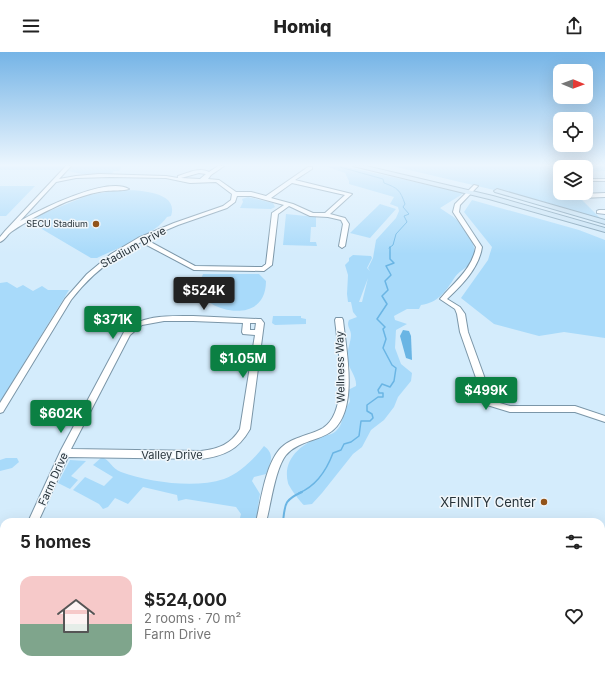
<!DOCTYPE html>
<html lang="en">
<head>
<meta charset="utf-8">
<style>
	:root { --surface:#fff; --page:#f6f6f6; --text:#222; --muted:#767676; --accent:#0b8043 }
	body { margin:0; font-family:Inter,sans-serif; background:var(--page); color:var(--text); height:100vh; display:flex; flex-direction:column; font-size:15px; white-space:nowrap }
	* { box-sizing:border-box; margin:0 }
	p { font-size:13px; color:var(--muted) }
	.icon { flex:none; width:22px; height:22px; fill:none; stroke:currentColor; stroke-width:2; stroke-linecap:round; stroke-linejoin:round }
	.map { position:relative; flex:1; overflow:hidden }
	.side { position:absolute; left:0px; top:466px; width:605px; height:156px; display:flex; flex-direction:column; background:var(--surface); border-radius:12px 12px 0 0; box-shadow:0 4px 16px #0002 }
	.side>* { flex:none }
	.needle { width:26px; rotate:91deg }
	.buttons { position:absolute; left:553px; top:12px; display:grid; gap:8px }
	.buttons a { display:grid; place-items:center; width:40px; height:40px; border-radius:8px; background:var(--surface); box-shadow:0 4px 16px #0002; font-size:20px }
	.price { position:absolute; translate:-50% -34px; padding:0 9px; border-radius:4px; background:var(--accent); color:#fff; font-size:13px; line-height:26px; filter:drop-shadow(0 1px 2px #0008) }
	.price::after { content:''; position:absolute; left:50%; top:24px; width:12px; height:9px; margin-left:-6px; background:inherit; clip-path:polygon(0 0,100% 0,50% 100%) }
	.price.active { background:#222; color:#fff }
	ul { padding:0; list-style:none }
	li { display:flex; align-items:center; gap:12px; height:100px; padding:0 20px }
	li span { display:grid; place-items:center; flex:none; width:112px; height:80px; border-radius:12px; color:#555 }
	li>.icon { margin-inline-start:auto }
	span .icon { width:48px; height:48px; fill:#fffc; stroke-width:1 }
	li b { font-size:17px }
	h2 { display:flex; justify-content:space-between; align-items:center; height:48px; padding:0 20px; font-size:17px }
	header { display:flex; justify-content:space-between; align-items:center; height:52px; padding:0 20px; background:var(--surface); font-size:18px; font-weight:800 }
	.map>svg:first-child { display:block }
	.green { fill:#a8dafa }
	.water { fill:#6ab5e4 }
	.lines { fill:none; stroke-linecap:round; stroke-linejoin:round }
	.stream-far2 { stroke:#6ab5e4; stroke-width:1 }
	.stream-far1 { stroke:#6ab5e4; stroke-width:1.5 }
	.stream { stroke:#6ab5e4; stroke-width:2 }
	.minor-casing { stroke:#7b96a8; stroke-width:2 }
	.major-casing { stroke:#789ab0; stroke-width:2 }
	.minor { fill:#fff; fill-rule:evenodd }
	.major { fill:#c8e3f5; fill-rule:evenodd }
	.poi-dot { fill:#92531a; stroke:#f0f6fa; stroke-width:1.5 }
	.labels { text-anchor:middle; stroke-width:3; stroke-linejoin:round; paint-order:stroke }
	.far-poi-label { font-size:9px; fill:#27333a; stroke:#f0f6fa; text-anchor:end }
	.street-label { font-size:11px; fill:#27333a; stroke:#f0f6fa }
	.near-poi-label { font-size:13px; fill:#27333a; stroke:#f0f6fa; text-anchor:end }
</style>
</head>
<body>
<header><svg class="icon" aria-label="menu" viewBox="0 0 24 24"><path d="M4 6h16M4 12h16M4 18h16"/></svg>Homiq<svg class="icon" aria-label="share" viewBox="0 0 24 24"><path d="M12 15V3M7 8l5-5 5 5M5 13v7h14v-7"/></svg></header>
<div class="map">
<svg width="605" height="622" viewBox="0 0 605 622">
	<rect width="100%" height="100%" fill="#d4ecfc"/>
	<!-- green -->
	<path class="green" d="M0 114H67L63 118H0Z
		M70 114H122L119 119H114L111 122H82L68 119Z
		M325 114H342L461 140 463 141 461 143 440 156C445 160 452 163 457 168 464 175 479 196 474 206 470 215 460 218 455 225 446 239 438 251 421 253L419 257H407L394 264 395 268 407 272 396 278 395 296 401 312 412 321 411 329 398 345 394 355 384 368 371 378 362 395 353 402 322 441 312 452 304 453C301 451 289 435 288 431 282 407 301 392 322 384 327 383 332 383 336 379 343 373 342 364 345 357 347 354 349 352 350 349L348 338 356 334C357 325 349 317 347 308 346 301 351 290 351 283 351 277 346 274 349 268L357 265 353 260 351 250H362L368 226 359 250H348L347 242 348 223 345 213 349 209V206L353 203 371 204 372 206 367 216 370 219 368 216 373 206 376 188 396 166 399 159 398 155 390 152 394 145 349 132V129L345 121Z
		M392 114H605V119L586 120V115H560V121H554L560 127V141H575L601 167 541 149Z
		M0 134H35L6 164H0Z
		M118 138C134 138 180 138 171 164L167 165C155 183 117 196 97 206H91L35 173 30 175 27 173 31 171 29 169 39 165 37 164 89 143Z
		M248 145 273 151 275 155 271 157 240 156 243 150 242 147Z
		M472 148 579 178 605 188V286L564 280 539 284 494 272 461 246 488 208 492 195 464 160Z
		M380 152 396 157 370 186 350 181Z
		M286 162 316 165V175H311L310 190H316L317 194 283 193Z
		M203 222H259L266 229C266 278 197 257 199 234 199 230 202 225 203 222Z
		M7 230 17 236 23 233 33 239 42 234 48 238H69L0 350V231Z
		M273 264H301V266L306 267V272L275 273 272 271Z
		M264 394C275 402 271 410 266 422L254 425 252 429 260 442C258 452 258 460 256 470H239L241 462 236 455 186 447 178 449 177 443 143 435 128 452 115 446 108 455 103 457 99 452 73 438 85 425 104 434 113 425 93 413 102 405C110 408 112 417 121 420 150 430 194 437 224 427 239 422 255 406 264 394Z
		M6 406H17L19 410 12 416 0 419V408Z
		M70 408 86 409 71 424 78 428 70 437 58 431Z
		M601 581H605V622H536L535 618H601Z"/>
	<!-- water -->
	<path class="water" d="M403 278 409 279 411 284 412 308 406 306 400 284Z"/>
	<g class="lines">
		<!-- stream-far2 -->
		<path class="stream-far2" d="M340 115 383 127 384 131C398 136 400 138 405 152L403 155 409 162 404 164 407 170 396 182 393 193 389 196"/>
		<!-- stream-far1 -->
		<path class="stream-far1" d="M299 441C316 434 327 417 333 401L341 398 344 392 351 390 359 384 361 369H370L373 366 372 362 367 359V353L378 345H383V341H379L378 338 382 332 390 335 394 329 396 316 392 313 383 296 386 287 383 277 385 275 377 267 387 252 382 244 388 238 385 229 391 223 386 214 394 211 390 207V195"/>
		<!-- stream -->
		<path class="stream" d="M283 470C285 452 284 448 302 440
			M293 618V622"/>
		<defs>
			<path id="minor" d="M66 114H71L59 127 76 124 99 122 166 124 178 126V124C189 121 198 115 209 120L218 114H224L211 123 208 127 219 128 236 140H251L266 144 308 115H312V117L295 128 352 142 330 162 345 166 349 172 345 194 342 196 339 194 343 172 341 168 328 165 310 164 289 154 278 162 272 213 264 219 194 218 141 190C113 205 90 223 71 248L3 360 0 361V351L65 247 87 222 111 202 138 186 174 171 223 154 231 148 232 142 216 130 190 131 166 126 110 125 76 126 56 130 20 169C41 157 107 124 129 137 126 139 106 138 99 140 88 142 77 146 66 150 48 158 28 168 11 180 7 183 5 188 0 190V185L5 179ZM199 121 206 122 200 127 181 126ZM292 131 345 143 325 161H313L293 152 271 146ZM237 144H251L284 153 272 161 266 212 262 215 195 214 145 187 178 173 227 156 235 150Z
				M586 127H605V129H586Z
				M474 133 478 134 460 153 459 160 482 195C479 216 462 233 447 247L460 255 465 262 468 280 493 349 510 354H575L605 364V370L575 360H510L487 353 482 343 460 280 457 262 455 257 440 247C453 231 472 218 476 195L453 160 455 152Z
				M605 141V145L581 146 578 144 581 142Z
				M599 158H605V162L597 161V159Z
				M193 264 258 267H261L264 271 250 377C238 398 224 404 201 407L68 405 38 470H28L61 398 124 280C141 262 171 264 193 264ZM164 269H193L243 271 242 280 243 282 255 283 240 377C231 392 219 397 201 399L71 397 130 283 142 273ZM250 271H256L255 278H250Z
				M336 266H342L343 268C346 298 360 362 329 381 316 389 297 390 286 403 275 417 271 452 266 470H256C261 449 265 415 279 398 290 385 309 384 323 376 350 359 338 295 335 268Z
				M0 485H4V495H0Z
				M160 618H174V622H160Z
				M309 618H323V622H309Z"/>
			<path id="major" d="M353 114H366L493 144 605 176V180L489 147Z
				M497 137 605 168V172L495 140 494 139Z"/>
		</defs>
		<!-- minor casing -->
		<use href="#minor" class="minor-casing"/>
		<!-- major casing -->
		<use href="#major" class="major-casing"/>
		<!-- minor -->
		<use href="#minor" class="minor"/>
		<!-- major -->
		<use href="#major" class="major"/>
	</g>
	<!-- sky -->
	<linearGradient id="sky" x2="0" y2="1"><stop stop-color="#75b4e6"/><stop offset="0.56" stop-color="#ecf6fe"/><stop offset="1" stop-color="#ecf6fe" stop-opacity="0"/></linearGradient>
	<rect width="605" height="202" fill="url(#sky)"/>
	<!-- markers -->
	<g class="poi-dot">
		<circle cx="96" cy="172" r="4"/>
		<circle cx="544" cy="450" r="4"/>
	</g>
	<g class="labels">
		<!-- far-poi labels -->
		<g class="far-poi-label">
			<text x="88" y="175">SECU Stadium</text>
		</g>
		<!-- street labels -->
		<g class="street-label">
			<text transform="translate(133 195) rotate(-29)" y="4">Stadium Drive</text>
			<text transform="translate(340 315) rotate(-91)" y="4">Wellness Way</text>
			<text x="172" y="407">Valley Drive</text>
			<text transform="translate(53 427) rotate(-66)" y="4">Farm Drive</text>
		</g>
		<!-- near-poi labels -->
		<g class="near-poi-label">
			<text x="536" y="455">XFINITY Center</text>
		</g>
	</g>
</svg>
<div class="buttons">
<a><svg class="needle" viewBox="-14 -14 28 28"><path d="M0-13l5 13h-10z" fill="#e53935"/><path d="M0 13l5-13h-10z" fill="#767676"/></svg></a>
<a><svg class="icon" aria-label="locate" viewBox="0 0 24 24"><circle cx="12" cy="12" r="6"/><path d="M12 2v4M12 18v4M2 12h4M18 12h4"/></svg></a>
<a><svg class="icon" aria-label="layers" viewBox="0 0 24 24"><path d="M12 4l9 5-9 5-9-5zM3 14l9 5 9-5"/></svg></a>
</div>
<b class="price active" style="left:204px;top:259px">$524K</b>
<b class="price" style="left:113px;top:288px">$371K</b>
<b class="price" style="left:243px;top:327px">$1.05M</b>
<b class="price" style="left:486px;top:359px">$499K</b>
<b class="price" style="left:61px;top:382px">$602K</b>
<section class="side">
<h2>5 homes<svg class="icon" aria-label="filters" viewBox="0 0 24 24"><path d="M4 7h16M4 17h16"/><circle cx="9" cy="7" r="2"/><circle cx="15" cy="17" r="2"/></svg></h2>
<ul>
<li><span style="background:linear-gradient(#f6c9c9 60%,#7fa58c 0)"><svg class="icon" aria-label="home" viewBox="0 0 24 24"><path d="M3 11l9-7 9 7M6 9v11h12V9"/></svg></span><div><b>$524,000</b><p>2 rooms · 70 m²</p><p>Farm Drive</p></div><svg class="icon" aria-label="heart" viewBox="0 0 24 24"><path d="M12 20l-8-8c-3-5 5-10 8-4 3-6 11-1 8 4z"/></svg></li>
</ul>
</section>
</div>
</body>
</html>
